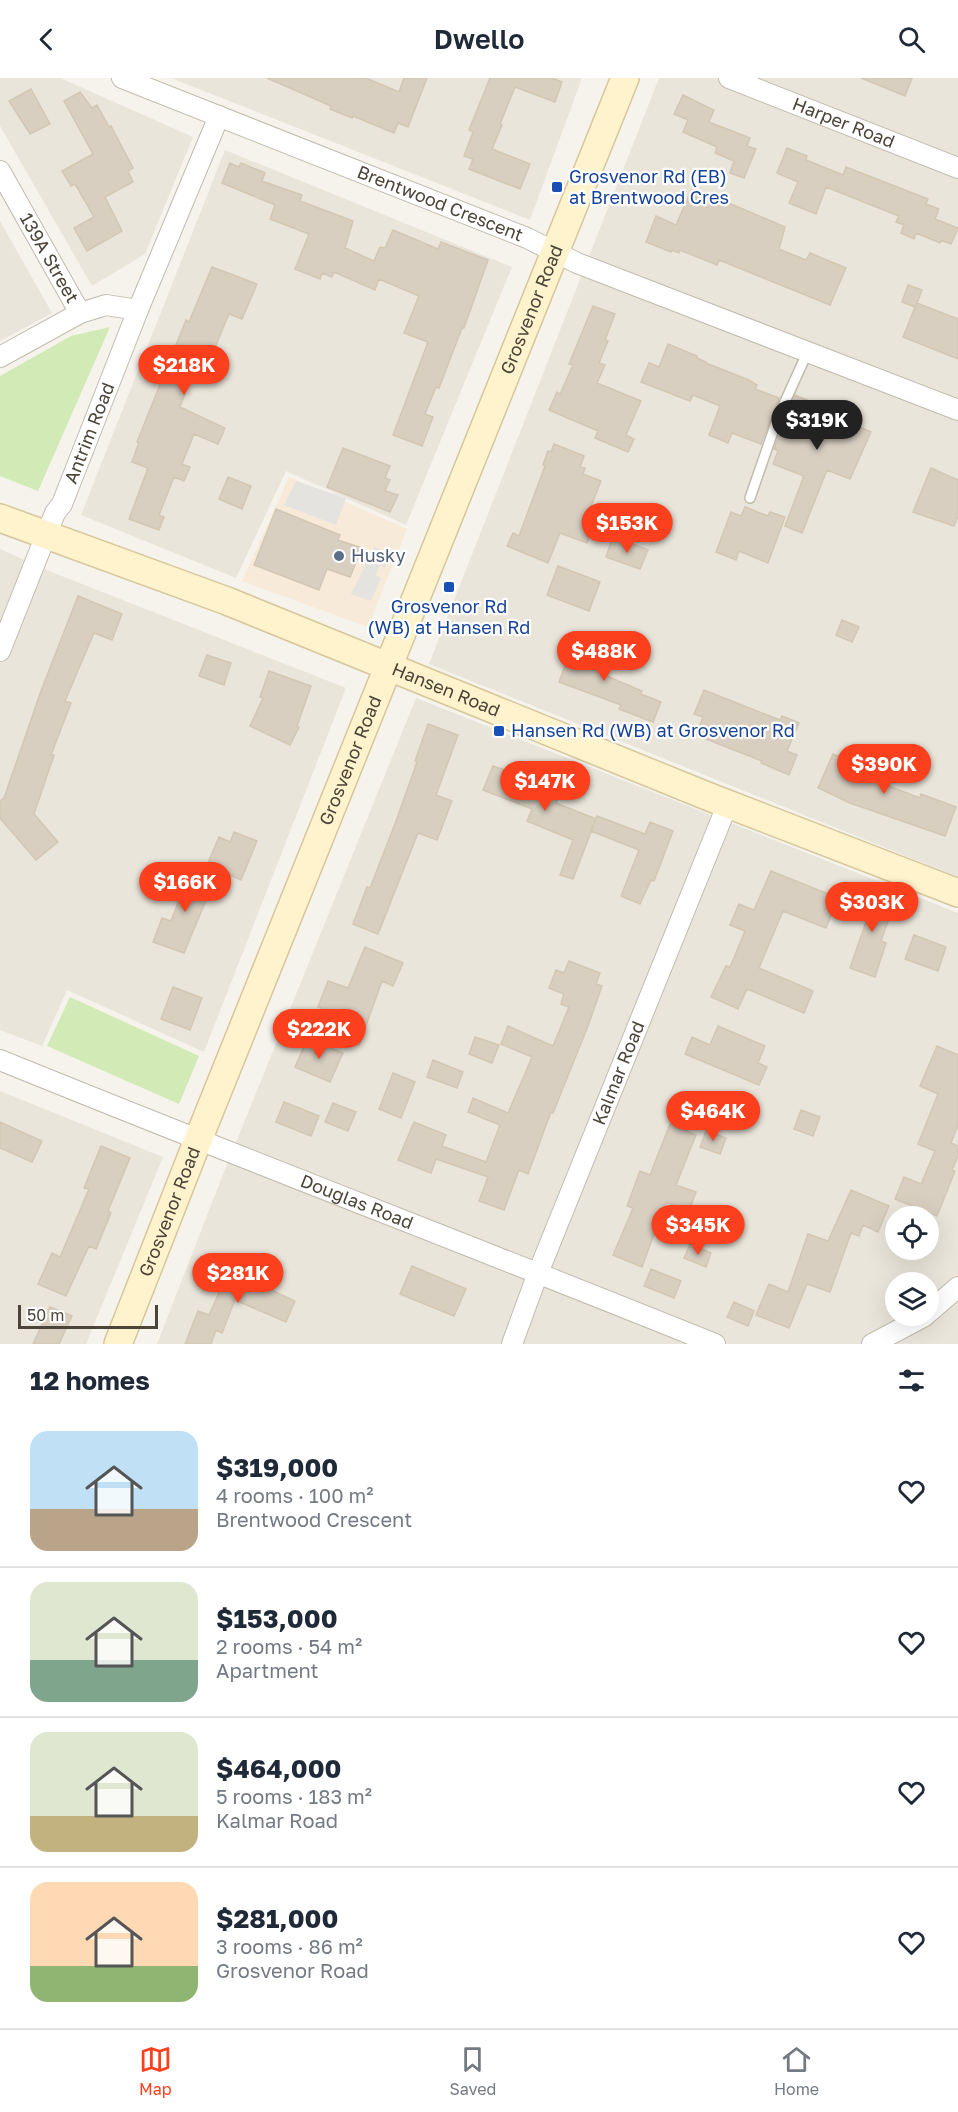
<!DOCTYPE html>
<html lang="en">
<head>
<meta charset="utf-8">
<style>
	:root { --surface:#fff; --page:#f2f2f3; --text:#1f2937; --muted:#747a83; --line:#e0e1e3; --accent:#fc3f1d }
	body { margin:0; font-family:"Golos Text",sans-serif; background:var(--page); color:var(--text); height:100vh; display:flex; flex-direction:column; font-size:22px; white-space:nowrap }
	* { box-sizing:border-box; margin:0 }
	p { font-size:20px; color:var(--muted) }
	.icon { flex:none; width:33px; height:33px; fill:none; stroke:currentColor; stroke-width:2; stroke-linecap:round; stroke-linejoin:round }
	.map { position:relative; height:1266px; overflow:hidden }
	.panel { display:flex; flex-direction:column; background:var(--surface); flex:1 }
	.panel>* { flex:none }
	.fabs { position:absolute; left:885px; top:1128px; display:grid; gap:12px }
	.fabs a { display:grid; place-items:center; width:54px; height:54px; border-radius:50%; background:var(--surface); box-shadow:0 6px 24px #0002; font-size:30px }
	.scale { position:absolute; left:18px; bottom:15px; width:140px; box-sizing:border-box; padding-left:6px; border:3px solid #4b4439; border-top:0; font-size:16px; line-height:21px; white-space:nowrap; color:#4b4439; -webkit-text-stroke:4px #fff; paint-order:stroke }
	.price { position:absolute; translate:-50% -51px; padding:0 14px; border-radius:21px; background:var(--accent); color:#fff; font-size:20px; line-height:39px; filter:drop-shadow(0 2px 3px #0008) }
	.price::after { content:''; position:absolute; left:50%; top:36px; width:18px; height:14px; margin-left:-9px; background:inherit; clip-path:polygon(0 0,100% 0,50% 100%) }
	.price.selected { background:#222; color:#fff }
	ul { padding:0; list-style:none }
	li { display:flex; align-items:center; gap:18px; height:150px; padding:0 30px }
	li+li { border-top:2px solid var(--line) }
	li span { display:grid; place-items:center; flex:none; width:168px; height:120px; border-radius:18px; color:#555 }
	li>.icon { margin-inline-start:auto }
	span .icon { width:72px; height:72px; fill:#fffc; stroke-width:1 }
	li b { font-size:26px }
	h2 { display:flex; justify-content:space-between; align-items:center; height:72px; padding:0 30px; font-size:26px }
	header { display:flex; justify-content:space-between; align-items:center; height:78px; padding:0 30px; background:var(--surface); font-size:27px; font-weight:600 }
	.dock { display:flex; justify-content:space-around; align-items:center; height:84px; border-top:2px solid var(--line); background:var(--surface); font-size:16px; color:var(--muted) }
	.dock a { display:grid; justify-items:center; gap:3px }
	.dock .selected { color:var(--accent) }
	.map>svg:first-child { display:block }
	.residential { fill:#eae5da; fill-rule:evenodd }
	.commercial { fill:#f7ead8 }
	.green { fill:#d2eab5 }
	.parking { fill:#e5e3e0 }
	.building { fill:#d8cfc1; stroke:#d3c7b4; stroke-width:1.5 }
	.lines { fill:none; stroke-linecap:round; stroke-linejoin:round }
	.lane-casing { stroke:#c2bbae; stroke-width:12 }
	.street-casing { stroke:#c2bbae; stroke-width:22 }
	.secondary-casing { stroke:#d6c79b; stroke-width:30 }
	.lane { stroke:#fff; stroke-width:9 }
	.street { stroke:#fff; stroke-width:20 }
	.secondary { stroke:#fff3cd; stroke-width:27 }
	.transit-dot { fill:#1a4fb4; stroke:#fff; stroke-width:2 }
	.service-dot { fill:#5c6f8a; stroke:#fff; stroke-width:2 }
	.labels { text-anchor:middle; stroke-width:4.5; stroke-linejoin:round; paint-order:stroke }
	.street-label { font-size:18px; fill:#4b4439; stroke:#fff }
	.transit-label { font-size:18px; fill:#164399; stroke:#fff; text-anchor:start }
	.service-label { font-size:18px; fill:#4e5e75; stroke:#fff; text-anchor:start }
</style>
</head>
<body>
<header><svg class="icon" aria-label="back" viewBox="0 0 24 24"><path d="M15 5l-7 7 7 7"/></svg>Dwello<svg class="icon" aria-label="search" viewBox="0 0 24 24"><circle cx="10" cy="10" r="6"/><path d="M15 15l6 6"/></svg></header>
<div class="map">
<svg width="958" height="1266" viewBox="0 0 958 1266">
	<rect width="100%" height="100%" fill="#f6f3ec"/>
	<!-- residential -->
	<path class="residential" d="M0 0H60L193 59 145 176 92 208 0 48Z
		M171 0H582L530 142Z
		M659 0H958V799L429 586Z
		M225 72 512 189 406 447 286 393 236 500 81 437Z
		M0 143 52 235 0 263Z
		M0 471 49 493 346 610 204 974 67 912 42 968 0 952Z
		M416 620 958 835V1266H157L220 1104ZM896 1138H928V1172H896ZM896 1204H928V1238H896Z
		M0 1013 163 1079 86 1266H0Z"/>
	<!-- commercial -->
	<path class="commercial" d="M289 399 407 451 368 549 242 503Z"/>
	<!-- green -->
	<path class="green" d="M110 249 38 413 0 398V298L71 258Z
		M70 919 199 978 179 1026 47 968Z"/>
	<!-- parking -->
	<path class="parking" d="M296 403 346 420 336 447 284 427Z
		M374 469 391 475 385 490 380 488 375 497 381 500 371 523 351 516Z"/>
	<!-- building -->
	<path class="building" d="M267 0H366L399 14 404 0H427L408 49 398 45 394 55 353 38 352 40 330 31 331 28Z
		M490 0H552L562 4 555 24 515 9 500 46 502 47 492 71 530 86 520 111 469 91 473 81 464 78 473 54 469 52Z
		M861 0H912L905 18Z
		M31 11 50 46 30 56 9 23Z
		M80 14 92 30 97 27 109 49 111 48 133 90 128 93 133 104 105 119 122 153 87 173 74 150 94 139 75 106 71 108 62 93 93 76 64 23Z
		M683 17 714 32 709 44 750 60 747 68 756 71 744 100 730 95 734 83 715 75 717 69 683 54 688 42 674 36Z
		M787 70 807 78 806 82 843 97 846 89 928 121 926 126 939 131 935 141 958 150 951 166 941 162 940 165 916 155 914 161 901 155 904 147 896 144 899 138 826 109 816 136 789 125 798 104 777 95Z
		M230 85 239 89 241 85 265 95 262 103 302 117 300 123 353 143 345 170 374 183 380 169 385 170 393 152 438 171 441 164 488 182 464 250H462L439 310 436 309 425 336 433 339 422 368 393 357 428 264 404 255 419 218 379 201 375 212 334 194 332 199 322 195 320 201 295 191 309 156 270 141 275 127 222 105Z
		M691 113 709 119 710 117 785 149 779 171 806 182 810 175 846 190 830 227 719 182 717 187 680 172 679 175 672 172 671 174 646 164 656 138 676 147Z
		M212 189 257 206 242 241 229 236 213 274 203 270 190 302 180 329 225 350 218 366 194 356 182 386 190 389 184 403 174 399 159 437 164 439 159 452 129 441 148 390 132 384 139 364H137L186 242 189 244Z
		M908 207 922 212 916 228 917 225 958 241V281L903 259 915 229 902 224Z
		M593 228 615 236 605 262 608 263 599 285 605 287 597 305 641 323 626 357 634 361 628 374 595 360 598 353 549 332 557 314 560 316 573 287 569 286Z
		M668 266 697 278V280L706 284V285L749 302 757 307 755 311 779 320 761 366 732 355 728 365 709 357 720 328 693 317 690 323 641 304 649 285 659 289Z
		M795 317 837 335 838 332 858 340 855 347 871 354 850 401 827 392 802 455 785 448 804 398 773 386 778 373 774 371Z
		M554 366 584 378 580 389 585 390 583 396 601 403 587 439 591 440 589 446 593 448 587 465 560 455 548 485 507 468 513 455 519 458 545 388 543 387 548 373 551 374Z
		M343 370 390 388 385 400 390 402 385 413 398 417 390 434 327 409Z
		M931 390 958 402V438L954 448 913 434Z
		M228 399 251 408 242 431 219 421Z
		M745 429 768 438 770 434 785 439 768 485 739 473 736 482 716 474 731 434 741 438Z
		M276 431 340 457 338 462 362 470 350 499 327 491 319 512 254 487Z
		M612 461 626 466 627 464 648 472 640 491 606 479Z
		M558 488 600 504 589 533 547 517Z
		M78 518 122 536 112 562 94 555 65 623 71 625 51 677H54L34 736 58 764 36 782 0 740V723L4 720 41 613Z
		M842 542 859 549 852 564 836 557Z
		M575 561 605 573 597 594 642 613 641 616 661 624 653 644 619 631 621 627 559 604Z
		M207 577 231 585 224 607 199 598Z
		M269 593 311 608 297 648 299 649 290 667 250 648 263 620 260 619Z
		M704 612 780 642 782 638 799 645 787 673 797 677 789 697 761 685 762 683 696 657 703 639 694 636Z
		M428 646 458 657 436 717 452 723 437 762 418 755 378 856 353 846 367 809 370 810 395 746 417 684 415 683Z
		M833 676 868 691 873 678 891 685 883 706 920 720 921 716 956 729 945 758 850 725 818 710Z
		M493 688 562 712 556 725 596 741 573 801 560 797 573 762 527 743 532 731 483 712Z
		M597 738 645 756 650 744 673 753 654 803 651 802 640 826 621 818 639 772 591 753Z
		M234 754 257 763 241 802 207 787 219 759 230 764Z
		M191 791 215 801 184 875 153 864 162 840 171 843Z
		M771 793 838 820 826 850 783 833 759 890 813 913 804 935 747 911 738 931 711 919 726 888 730 889 745 853 730 847 739 826 754 832Z
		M864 813 895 824 881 863 886 865 875 899 850 890 867 841 856 837Z
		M914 857 946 869 938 893 905 881Z
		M365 869 403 885 393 908 382 903 359 967 335 958 343 938 318 929 328 903 348 910Z
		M569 883 600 895 596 906 602 908 588 948 553 1035 551 1034 528 1096 519 1092 504 1132 479 1123 488 1099 436 1081 431 1095 398 1082 414 1044 446 1057 442 1068 486 1084 500 1047 468 1034 473 1020 508 1035 532 979 501 966 508 948 553 968 569 929 561 926 564 916 549 910 556 892 564 895Z
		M173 909 202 920 190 952 161 941Z
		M718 948 765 968 758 985 767 989 759 1007 685 976 692 959 710 967Z
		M475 959 499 967 492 985 469 976Z
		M308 960 343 975 330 1004 295 989Z
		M937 968 958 977V1047L951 1065 958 1068V1078L952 1092 955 1093 937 1138 895 1121 904 1099 921 1106 935 1073 918 1066 938 1016 920 1008Z
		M433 982 463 994 457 1010 427 999Z
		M393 995 415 1004 401 1040 379 1031Z
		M284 1024 319 1038 311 1058 276 1044Z
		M333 1025 356 1034 348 1053 325 1044Z
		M801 1032 820 1039 813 1058 794 1051Z
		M0 1044 42 1063 32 1084 0 1070Z
		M670 1046 696 1057 676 1107 696 1114 689 1133 666 1124 642 1189 613 1177 633 1130 627 1128 640 1093 650 1097Z
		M706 1053 726 1060 720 1076 700 1069Z
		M101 1068 130 1080 108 1133 111 1135 96 1171 89 1168 66 1218 38 1206 52 1175 60 1179 89 1111 84 1110Z
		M851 1112 889 1128 878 1154 863 1147 859 1158 851 1155 830 1214 807 1206 789 1250 756 1237 769 1206 788 1214 808 1156 828 1163Z
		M690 1166 711 1175 706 1189 684 1180Z
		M234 1181 249 1188 244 1199 295 1223 286 1244 235 1222 222 1255 216 1252 211 1266H185L198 1233 209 1237Z
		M412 1188 466 1211 454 1238 400 1216Z
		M651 1191 681 1203 674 1220 644 1208Z
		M734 1224 754 1233 748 1248 727 1239Z
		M50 1229 72 1238 59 1266H33Z"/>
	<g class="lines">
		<defs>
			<path id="lane" d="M750 420 778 339 808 273"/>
			<g id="street">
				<path id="s1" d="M122 0 527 160 577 185 958 332"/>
				<path id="s2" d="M729 0 958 90"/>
				<path id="s3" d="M0 93 80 235"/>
				<path d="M0 279 80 235 106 227 138 232"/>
				<path id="s4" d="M0 573 46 457 55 435 62 426 138 232 219 38"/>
				<path id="s5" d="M0 982C238 1079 477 1170 715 1266"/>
				<path d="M928 1235 958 1209"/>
				<path id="s6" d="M512 1266 538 1195 728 725"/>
				<path d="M872 1266 925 1238"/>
			</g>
			<g id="secondary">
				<path id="s7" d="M0 440 227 523 707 718 958 815"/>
				<path id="s8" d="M118 1266 198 1062 625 0"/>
			</g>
		</defs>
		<!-- lane casing -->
		<use href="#lane" class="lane-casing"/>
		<!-- street casing -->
		<use href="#street" class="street-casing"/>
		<!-- secondary casing -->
		<use href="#secondary" class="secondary-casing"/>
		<!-- lane -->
		<use href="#lane" class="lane"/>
		<!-- street -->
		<use href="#street" class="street"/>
		<!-- secondary -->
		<use href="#secondary" class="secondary"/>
	</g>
	<!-- markers -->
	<g class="transit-dot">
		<rect x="551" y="103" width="12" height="12" rx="3"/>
		<rect x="443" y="503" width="12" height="12" rx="3"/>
		<rect x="493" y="647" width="12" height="12" rx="3"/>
	</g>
	<circle class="service-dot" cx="339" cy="478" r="6"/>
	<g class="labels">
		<!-- street labels -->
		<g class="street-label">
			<text dy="6" stroke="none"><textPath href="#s2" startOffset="123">Harper Road</textPath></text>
			<text dy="6" stroke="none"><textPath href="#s1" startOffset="342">Brentwood Crescent</textPath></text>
			<text dy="6" stroke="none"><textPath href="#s3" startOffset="100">139A Street</textPath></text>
			<text dy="6" stroke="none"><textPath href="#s8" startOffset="1114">Grosvenor Road</textPath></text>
			<text dy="6" stroke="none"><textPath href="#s4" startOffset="236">Antrim Road</textPath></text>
			<text dy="6" stroke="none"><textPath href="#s7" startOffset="478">Hansen Road</textPath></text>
			<text dy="6" stroke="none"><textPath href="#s8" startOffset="628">Grosvenor Road</textPath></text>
			<text dy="6" stroke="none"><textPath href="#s6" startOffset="291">Kalmar Road</textPath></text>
			<text dy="6" stroke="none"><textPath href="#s5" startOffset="384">Douglas Road</textPath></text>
			<text dy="6" stroke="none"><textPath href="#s8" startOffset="142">Grosvenor Road</textPath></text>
		</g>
		<!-- transit labels -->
		<g class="transit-label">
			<text x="569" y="105">Grosvenor Rd (EB)<tspan x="569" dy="21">at Brentwood Cres</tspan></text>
			<text x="449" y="535" text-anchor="middle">Grosvenor Rd<tspan x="449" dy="21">(WB) at Hansen Rd</tspan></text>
			<text x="511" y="659">Hansen Rd (WB) at Grosvenor Rd</text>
		</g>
		<!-- service labels -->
		<g class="service-label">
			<text x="351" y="484">Husky</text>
		</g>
	</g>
</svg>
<div class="fabs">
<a><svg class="icon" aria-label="locate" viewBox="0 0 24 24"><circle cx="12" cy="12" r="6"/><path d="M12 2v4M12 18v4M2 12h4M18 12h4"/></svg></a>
<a><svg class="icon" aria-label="layers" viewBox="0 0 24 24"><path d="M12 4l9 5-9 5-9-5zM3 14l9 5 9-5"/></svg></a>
</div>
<div class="scale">50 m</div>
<b class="price" style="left:184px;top:318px">$218K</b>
<b class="price selected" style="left:817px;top:373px">$319K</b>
<b class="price" style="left:627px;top:476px">$153K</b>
<b class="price" style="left:604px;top:604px">$488K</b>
<b class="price" style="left:884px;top:717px">$390K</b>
<b class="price" style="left:545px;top:734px">$147K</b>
<b class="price" style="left:185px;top:835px">$166K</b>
<b class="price" style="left:872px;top:855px">$303K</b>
<b class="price" style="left:319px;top:982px">$222K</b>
<b class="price" style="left:713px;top:1064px">$464K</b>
<b class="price" style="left:698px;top:1178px">$345K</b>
<b class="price" style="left:238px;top:1226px">$281K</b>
</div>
<section class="panel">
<h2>12 homes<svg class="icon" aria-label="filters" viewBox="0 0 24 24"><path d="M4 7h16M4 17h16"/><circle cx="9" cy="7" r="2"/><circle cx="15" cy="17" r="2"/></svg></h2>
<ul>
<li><span style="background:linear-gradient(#bfe0f5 65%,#b9a48a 0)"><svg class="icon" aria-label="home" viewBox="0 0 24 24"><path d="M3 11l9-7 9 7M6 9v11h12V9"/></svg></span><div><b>$319,000</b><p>4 rooms · 100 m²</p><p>Brentwood Crescent</p></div><svg class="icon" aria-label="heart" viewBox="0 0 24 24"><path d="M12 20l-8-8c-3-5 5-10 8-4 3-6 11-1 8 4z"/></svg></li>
<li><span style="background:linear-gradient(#dfe7d0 65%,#7fa58c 0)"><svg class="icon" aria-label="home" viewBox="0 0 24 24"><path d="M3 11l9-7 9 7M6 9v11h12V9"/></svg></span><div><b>$153,000</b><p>2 rooms · 54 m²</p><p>Apartment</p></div><svg class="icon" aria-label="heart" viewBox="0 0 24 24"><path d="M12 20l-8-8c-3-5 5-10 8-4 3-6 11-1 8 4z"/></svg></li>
<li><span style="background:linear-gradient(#dfe7d0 70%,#c2b280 0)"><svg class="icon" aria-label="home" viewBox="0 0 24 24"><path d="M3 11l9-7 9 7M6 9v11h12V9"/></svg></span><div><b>$464,000</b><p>5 rooms · 183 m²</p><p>Kalmar Road</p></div><svg class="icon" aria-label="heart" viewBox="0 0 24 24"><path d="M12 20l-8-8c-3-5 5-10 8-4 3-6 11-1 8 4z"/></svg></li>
<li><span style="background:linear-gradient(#ffd9b3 70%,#8fb573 0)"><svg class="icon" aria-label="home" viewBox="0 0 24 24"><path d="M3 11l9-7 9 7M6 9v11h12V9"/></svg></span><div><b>$281,000</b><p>3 rooms · 86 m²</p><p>Grosvenor Road</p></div><svg class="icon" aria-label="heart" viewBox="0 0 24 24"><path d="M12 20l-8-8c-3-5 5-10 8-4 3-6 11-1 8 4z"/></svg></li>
</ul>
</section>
<nav class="dock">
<a class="selected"><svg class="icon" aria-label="map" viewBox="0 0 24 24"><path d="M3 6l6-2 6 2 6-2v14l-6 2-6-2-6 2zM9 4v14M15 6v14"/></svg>Map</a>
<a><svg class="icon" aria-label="saved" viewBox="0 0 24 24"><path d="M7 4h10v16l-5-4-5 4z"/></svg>Saved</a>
<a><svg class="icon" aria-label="home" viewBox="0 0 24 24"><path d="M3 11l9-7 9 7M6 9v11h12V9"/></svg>Home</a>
</nav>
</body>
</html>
